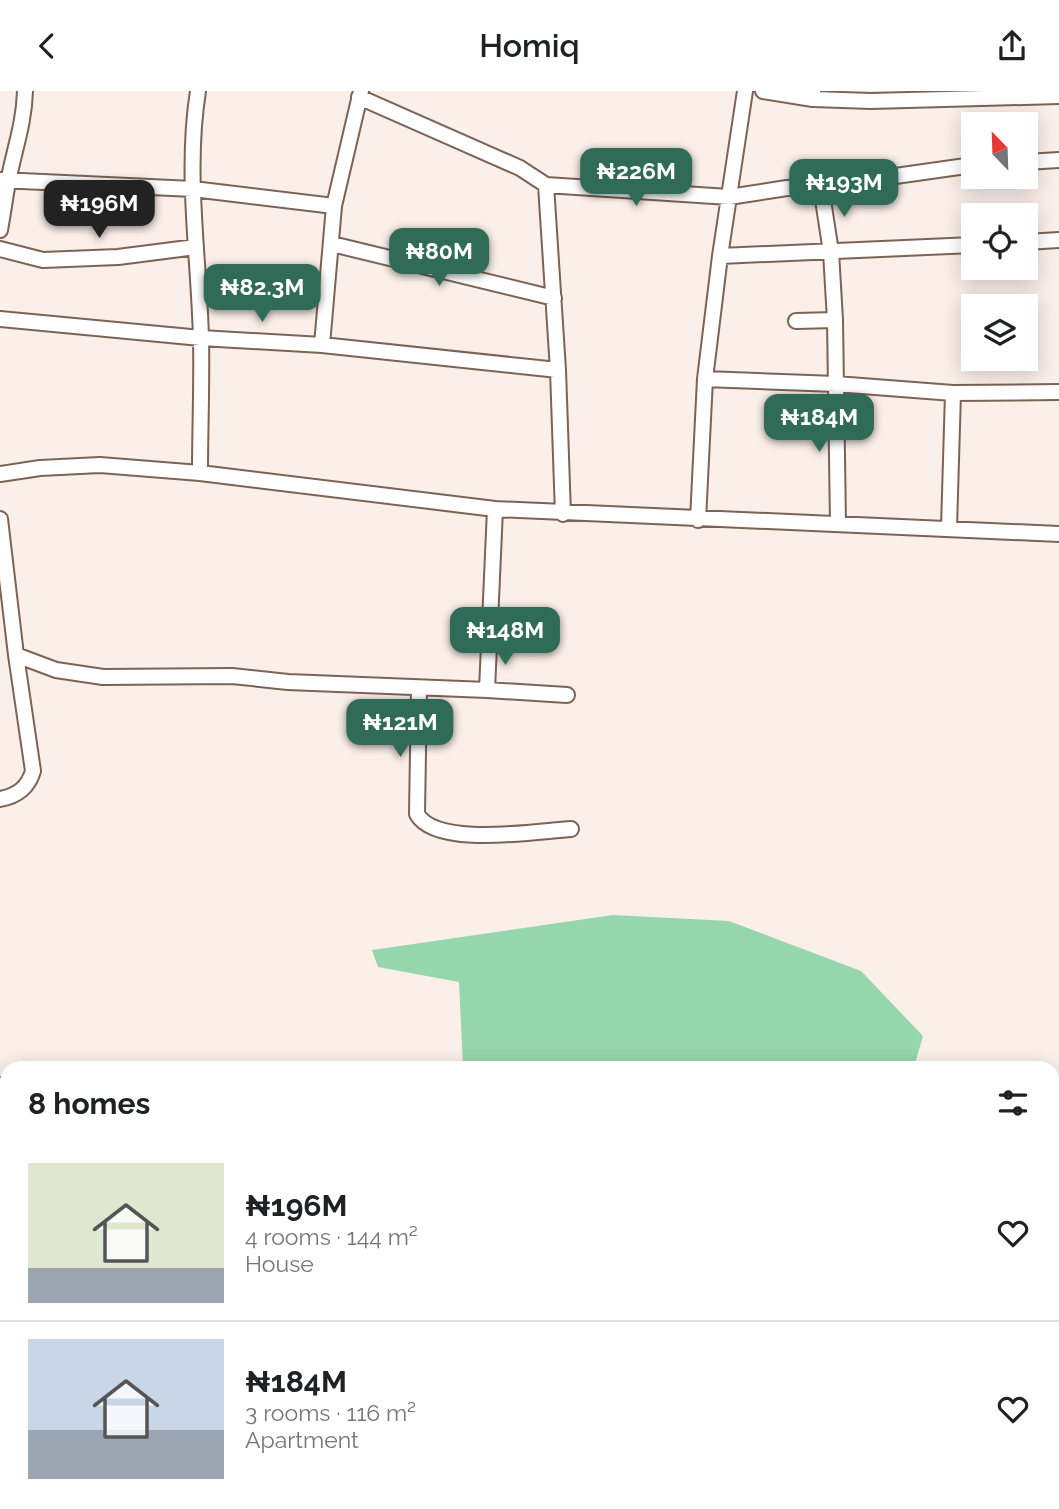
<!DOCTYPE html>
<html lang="en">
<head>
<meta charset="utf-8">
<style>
	:root { --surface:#fff; --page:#f6f6f6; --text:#202124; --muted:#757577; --line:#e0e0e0; --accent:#2f6b56 }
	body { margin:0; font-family:Raleway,sans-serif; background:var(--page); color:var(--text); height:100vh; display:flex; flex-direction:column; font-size:26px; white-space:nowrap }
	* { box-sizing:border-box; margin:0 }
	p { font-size:23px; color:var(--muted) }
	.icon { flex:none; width:38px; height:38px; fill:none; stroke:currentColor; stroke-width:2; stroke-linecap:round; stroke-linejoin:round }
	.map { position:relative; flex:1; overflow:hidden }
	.side { position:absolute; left:0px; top:970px; width:1060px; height:450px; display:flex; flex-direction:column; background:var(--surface); border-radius:21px 21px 0 0; box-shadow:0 4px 18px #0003 }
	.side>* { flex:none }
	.needle { width:46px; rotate:337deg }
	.buttons { position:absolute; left:961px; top:21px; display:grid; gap:14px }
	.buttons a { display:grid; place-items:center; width:77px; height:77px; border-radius:0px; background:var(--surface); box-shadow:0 4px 18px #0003; font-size:35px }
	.price { position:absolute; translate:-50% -60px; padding:0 16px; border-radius:14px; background:var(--accent); color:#fff; font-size:23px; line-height:46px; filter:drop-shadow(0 2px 4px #0008) }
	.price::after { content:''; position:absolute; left:50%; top:42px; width:21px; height:16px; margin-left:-10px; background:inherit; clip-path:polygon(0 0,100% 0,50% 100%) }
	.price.selected { background:#222; color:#fff }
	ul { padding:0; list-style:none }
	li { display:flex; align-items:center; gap:21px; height:175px; padding:0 28px }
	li+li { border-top:2px solid var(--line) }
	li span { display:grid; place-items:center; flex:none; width:196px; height:140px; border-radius:0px; color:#555 }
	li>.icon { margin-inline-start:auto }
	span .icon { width:84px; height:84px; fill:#fffc; stroke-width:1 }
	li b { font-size:30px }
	h2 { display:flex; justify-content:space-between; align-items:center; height:84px; padding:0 28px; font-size:30px }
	header { display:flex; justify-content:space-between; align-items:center; height:91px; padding:0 28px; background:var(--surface); font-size:32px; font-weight:600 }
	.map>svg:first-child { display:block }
	.green { fill:#96d6ad }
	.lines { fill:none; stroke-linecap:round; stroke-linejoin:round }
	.river { stroke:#11adc5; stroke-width:23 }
	.minor-casing { stroke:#7c6356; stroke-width:18 }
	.trunk-casing { stroke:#7c6356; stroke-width:28 }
	.minor { stroke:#fff; stroke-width:14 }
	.trunk { stroke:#fff; stroke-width:24 }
</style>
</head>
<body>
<header><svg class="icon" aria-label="back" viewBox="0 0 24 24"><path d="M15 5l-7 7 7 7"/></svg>Homiq<svg class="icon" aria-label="share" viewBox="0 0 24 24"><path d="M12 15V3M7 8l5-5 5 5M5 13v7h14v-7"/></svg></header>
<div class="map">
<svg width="1059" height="1418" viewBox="0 0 1059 1418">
	<rect width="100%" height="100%" fill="#fbefe9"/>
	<!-- green -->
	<path class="green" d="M613 824 729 830 861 880 923 945 914 976H463L459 891 378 876 372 859Z
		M1054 1114 1059 1115V1205L1054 1203Z
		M1054 1376 1059 1378V1418H805L804 1412H1054Z"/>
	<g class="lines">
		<!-- river -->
		<path class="river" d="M0 1389 7 1391
			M59 1412 70 1418"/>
		<defs>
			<path id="minor" d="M198 0C185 82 199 165 201 248 202 292 200 338 200 382
				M763 0 813 8
				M813 0V8L871 10 1059 5
				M359 6 520 77 546 94 729 106 787 97 825 95 973 74
				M1026 71 1059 69
				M0 89 193 98 334 115
				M546 94 558 279 563 423
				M825 95 823 109 831 161 835 229 838 433
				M0 139C3 123 5 107 8 91 14 59 24 34 25 0
				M1026 151 1059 149
				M332 153 554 207
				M0 158 43 169 118 166 196 156
				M720 165 973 154
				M0 228 201 247 322 254 558 279
				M796 230 835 229
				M322 254 334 115 361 0
				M705 288 720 165 745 0
				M0 383 40 377 100 374 200 382 495 418
				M0 428 16 564 56 579 103 586 232 585 288 591 487 599 495 418 1059 443
				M698 429 705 288 836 293 953 302 1059 301
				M949 437 953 302
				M419 598 417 723C436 757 536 740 571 738
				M487 599 567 604
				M0 708C17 705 28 697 33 680L16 564"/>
			<path id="trunk" d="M0 999 7 1000
				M0 1022 7 1023
				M1054 1279 1059 1282
				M1054 1310 1059 1312"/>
		</defs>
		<!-- minor casing -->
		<use href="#minor" class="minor-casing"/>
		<!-- trunk casing -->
		<use href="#trunk" class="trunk-casing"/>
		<!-- minor -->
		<use href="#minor" class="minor"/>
		<!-- trunk -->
		<use href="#trunk" class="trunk"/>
	</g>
</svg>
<div class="buttons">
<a><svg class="needle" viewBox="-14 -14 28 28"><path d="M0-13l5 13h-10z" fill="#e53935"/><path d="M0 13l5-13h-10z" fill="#757577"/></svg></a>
<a><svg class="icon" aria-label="locate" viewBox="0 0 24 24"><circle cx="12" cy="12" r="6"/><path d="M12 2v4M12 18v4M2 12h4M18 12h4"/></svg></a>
<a><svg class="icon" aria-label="layers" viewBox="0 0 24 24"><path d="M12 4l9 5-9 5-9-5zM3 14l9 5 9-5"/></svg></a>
</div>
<b class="price" style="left:636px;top:117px">₦226M</b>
<b class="price" style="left:844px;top:128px">₦193M</b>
<b class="price selected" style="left:99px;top:149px">₦196M</b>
<b class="price" style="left:439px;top:197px">₦80M</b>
<b class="price" style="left:262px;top:233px">₦82.3M</b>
<b class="price" style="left:819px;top:363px">₦184M</b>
<b class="price" style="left:505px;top:576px">₦148M</b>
<b class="price" style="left:400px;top:668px">₦121M</b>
<section class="side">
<h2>8 homes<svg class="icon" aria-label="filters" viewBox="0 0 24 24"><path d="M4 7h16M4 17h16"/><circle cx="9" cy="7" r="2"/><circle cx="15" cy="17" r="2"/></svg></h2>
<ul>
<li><span style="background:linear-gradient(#dfe7d0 75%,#9aa5b1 0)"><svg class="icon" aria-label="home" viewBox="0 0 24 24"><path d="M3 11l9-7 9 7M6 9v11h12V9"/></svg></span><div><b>₦196M</b><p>4 rooms · 144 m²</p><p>House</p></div><svg class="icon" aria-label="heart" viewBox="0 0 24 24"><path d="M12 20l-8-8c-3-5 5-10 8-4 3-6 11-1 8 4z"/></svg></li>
<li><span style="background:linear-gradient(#c9d6e8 65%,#9aa5b1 0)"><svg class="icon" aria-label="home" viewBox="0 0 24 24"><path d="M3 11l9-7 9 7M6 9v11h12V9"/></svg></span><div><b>₦184M</b><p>3 rooms · 116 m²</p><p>Apartment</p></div><svg class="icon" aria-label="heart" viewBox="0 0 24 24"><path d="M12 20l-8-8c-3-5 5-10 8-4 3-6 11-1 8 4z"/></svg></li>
</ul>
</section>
</div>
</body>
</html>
